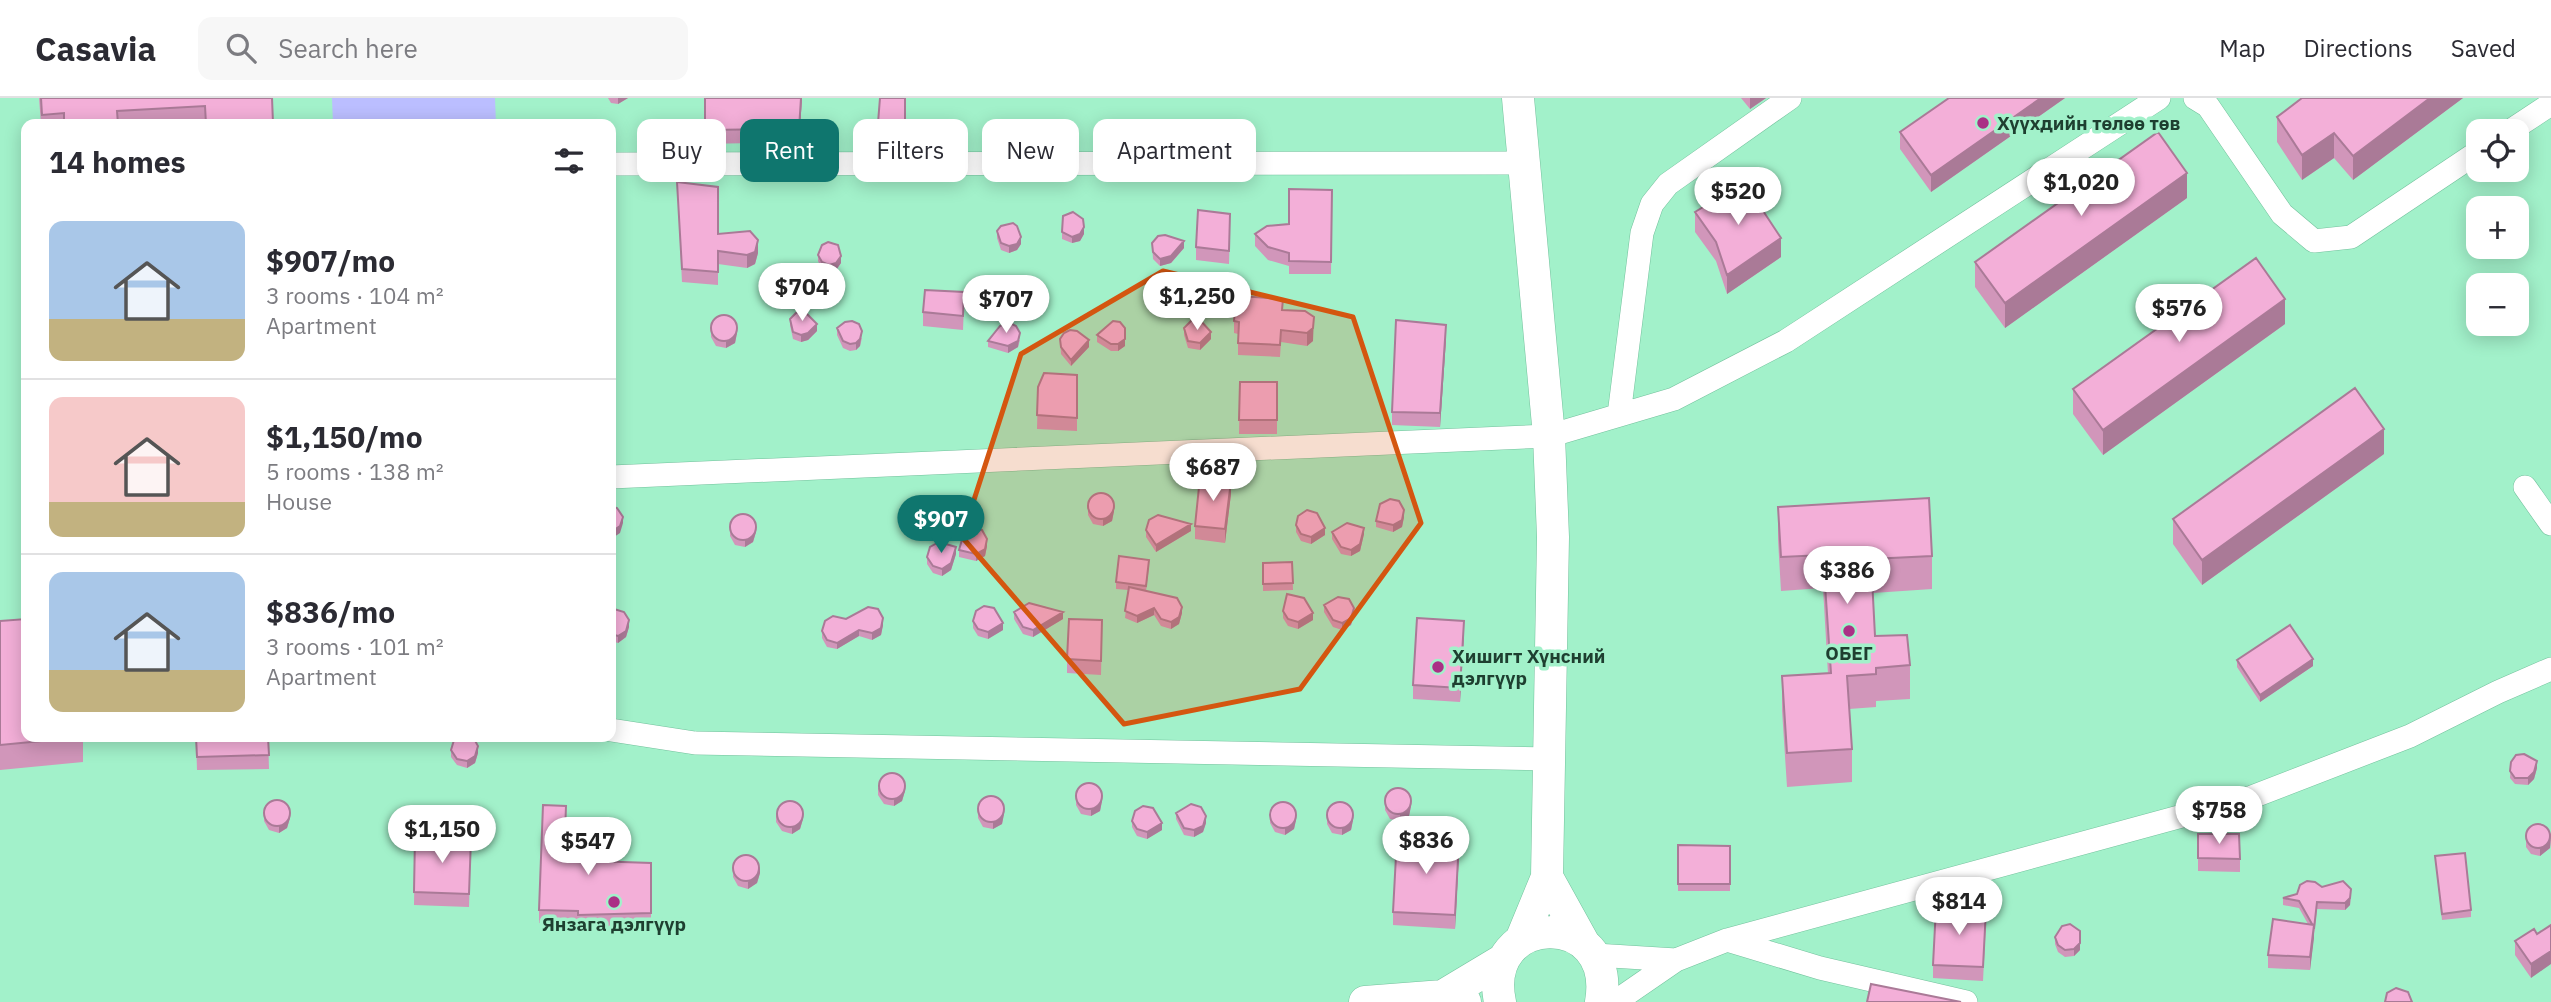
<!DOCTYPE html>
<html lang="en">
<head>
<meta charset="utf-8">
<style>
	:root { --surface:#fff; --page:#f7f7f7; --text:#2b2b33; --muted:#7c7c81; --line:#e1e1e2; --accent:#0f766e }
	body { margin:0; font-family:"IBM Plex Sans",sans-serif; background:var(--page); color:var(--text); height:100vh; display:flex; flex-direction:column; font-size:26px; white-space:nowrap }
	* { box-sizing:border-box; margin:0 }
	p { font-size:23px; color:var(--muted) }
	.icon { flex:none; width:38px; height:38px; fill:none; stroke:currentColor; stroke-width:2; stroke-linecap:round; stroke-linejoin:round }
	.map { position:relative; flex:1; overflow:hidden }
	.drawer { position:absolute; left:21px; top:21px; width:595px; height:623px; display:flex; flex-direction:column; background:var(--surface); border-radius:14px; box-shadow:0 4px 18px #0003 }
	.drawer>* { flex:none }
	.top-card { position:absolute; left:637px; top:21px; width:665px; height:63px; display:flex; gap:14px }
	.fabs { position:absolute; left:2466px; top:21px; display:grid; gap:14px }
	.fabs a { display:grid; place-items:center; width:63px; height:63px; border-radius:14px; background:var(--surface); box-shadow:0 4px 18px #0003; font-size:35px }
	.price { position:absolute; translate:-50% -60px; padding:0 16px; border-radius:24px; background:#fff; color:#222; font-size:23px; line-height:46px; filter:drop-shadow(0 2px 4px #0008) }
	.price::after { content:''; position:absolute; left:50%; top:42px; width:21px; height:16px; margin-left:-10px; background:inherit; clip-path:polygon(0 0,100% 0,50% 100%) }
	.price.on { background:var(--accent); color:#fff }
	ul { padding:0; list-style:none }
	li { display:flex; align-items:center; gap:21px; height:175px; padding:0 28px }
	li+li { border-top:2px solid var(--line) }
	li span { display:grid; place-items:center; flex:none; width:196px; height:140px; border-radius:14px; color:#555 }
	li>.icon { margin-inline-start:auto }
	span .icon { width:84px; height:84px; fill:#fffc; stroke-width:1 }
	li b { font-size:30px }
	h2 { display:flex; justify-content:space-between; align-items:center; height:84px; padding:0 28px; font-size:30px }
	.tag { padding:0 24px; border-radius:14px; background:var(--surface); box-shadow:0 4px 18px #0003; font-size:24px; line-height:63px }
	.tag.on { background:var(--accent); color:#fff }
	header { display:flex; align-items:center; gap:42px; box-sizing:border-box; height:98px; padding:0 35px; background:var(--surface); border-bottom:2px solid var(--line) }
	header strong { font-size:33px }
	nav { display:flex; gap:38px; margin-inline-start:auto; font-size:24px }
	.search { width:490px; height:63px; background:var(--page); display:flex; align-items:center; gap:18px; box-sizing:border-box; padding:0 24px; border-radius:14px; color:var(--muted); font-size:26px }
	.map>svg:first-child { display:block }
	.pitch { fill:#bbbeff }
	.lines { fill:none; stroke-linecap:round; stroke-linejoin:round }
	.street-casing { stroke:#72c19c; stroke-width:24 }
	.secondary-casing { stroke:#72c19c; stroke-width:33 }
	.street { stroke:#fff; stroke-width:23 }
	.secondary { stroke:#fff; stroke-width:32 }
	.wall { fill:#d196ba }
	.shaded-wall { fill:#aa7a97 }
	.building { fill:#f3afd8; stroke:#aa7a97; stroke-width:2 }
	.marked { fill:#d45610; fill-opacity:0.2; stroke:#d45610; stroke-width:5; stroke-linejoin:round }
	.poi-dot { fill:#aa3085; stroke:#a2f1ca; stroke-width:2.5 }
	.labels { text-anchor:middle; stroke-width:7; stroke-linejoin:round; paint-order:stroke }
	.poi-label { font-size:19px; font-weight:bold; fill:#1e3f30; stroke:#a2f1ca; text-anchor:start }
</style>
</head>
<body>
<header>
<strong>Casavia</strong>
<div class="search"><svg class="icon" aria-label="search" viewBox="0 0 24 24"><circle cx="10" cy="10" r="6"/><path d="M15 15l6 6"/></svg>Search here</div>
<nav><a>Map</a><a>Directions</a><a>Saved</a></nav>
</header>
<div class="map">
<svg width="2551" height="904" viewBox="0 0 2551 904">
	<rect width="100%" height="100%" fill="#a2f1ca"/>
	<!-- pitch -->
	<path class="pitch" d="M332 0H495L496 26H333Z"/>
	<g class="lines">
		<defs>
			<path id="street" d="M2195 0 2208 8 2282 116 2314 143 2351 139 2478 54
				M2510 33 2551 6
				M611 66 1524 65
				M1619 317 1642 135 1652 106 1668 86 1790 0
				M611 379 1549 338 1674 301 1786 243 2159 0
				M2525 389 2551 426
				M611 632 695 645 1550 661
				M1727 842 1820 870 1966 904
				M1595 857 1676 862
				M1615 904 1676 862 1727 842 2252 699 2410 638 2498 594 2551 571"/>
			<path id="secondary" d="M1518 0 1549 338 1553 439 1547 779 1521 842
				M1547 779 1583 844
				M1443 898 1503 862
				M1365 904 1443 898 1465 904
				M1500 904C1481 813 1617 809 1601 904"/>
		</defs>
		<!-- street casing -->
		<use href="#street" class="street-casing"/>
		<!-- secondary casing -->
		<use href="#secondary" class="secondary-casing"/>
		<!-- street -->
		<use href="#street" class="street"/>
		<!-- secondary -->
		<use href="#secondary" class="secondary"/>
	</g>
	<!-- wall -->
	<path class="wall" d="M39 0H272L273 26H41Z
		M608 0H628L618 6 611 5Z
		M705 0H802L799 44 705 46Z
		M905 0V38H878V25Z
		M1741 0H1766L1750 11Z
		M1949 0H2065L1931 94 1900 51V34Z
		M2463 0 2353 82 2334 60 2302 82 2277 44V19Z
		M677 84 718 136 758 155 755 166 747 170 718 166V187L682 184Z
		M1332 92 1331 176H1289V168L1268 162 1255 148V136L1289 126Z
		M2187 100 2005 230 1975 189V164Z
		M1695 114 1781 159 1727 196 1716 163 1695 134Z
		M1230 130 1229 166 1196 162V149Z
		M997 133 1021 146 1017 152 1009 155 1001 152 997 140Z
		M1062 134 1084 136 1080 143 1072 145 1062 141Z
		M1152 145 1184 150 1171 165 1160 168 1153 161Z
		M818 157 841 165 836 172 829 174 822 171 818 163Z
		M964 207 963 232 923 228V214Z
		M1283 212 1305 213 1313 243 1307 248 1281 244 1280 259 1238 257V236L1234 235V223Z
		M790 221 817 233 808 242 801 244 793 241 790 227Z
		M2285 226 2103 357 2073 316V291Z
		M837 230 862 240 860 248 856 252 850 253 843 250 837 237Z
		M1184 230 1211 241 1200 252 1188 250 1184 237Z
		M711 232 737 235 735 245 726 250 716 248 711 239Z
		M1097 237 1125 248 1118 253H1111L1097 244Z
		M1060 241 1089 249 1071 268 1061 256Z
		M1446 241 1440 329 1392 327V314Z
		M1020 242 1018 249 1008 255 988 249V243Z
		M1077 277V333L1037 331 1038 289Z
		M1240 284H1277V336H1239Z
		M2384 356 2202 487 2173 446V421Z
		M1231 396 1225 445 1195 441V428Z
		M1778 409 1932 458V491L1873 495 1875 538 1910 567V601L1876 603V609L1849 611 1852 651V684L1787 689 1782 612V578L1828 576 1823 490 1781 493 1778 442Z
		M1088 410 1114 413 1112 423 1103 428 1093 426 1088 417Z
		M1404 419 1402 429 1393 434 1376 429V423Z
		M1296 427 1325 437 1311 446 1301 443 1296 434Z
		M730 431 756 434 753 444 745 449 735 447 730 438Z
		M1146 432 1191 433 1156 454 1146 439Z
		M1332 434 1364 436 1360 453 1351 458 1341 456 1332 441Z
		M987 448 985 458 976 463 959 459V452Z
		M956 456 951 472 942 478 933 475 927 466V459Z
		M1292 464 1293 492 1263 493V465Z
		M1149 469 1146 493 1182 515 1179 526 1171 531 1161 528 1154 517 1137 525 1125 520 1128 492 1116 491V484Z
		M1324 507 1354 516 1351 527 1342 532 1333 529 1324 514Z
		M611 513 629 529 626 539 618 545 611 543Z
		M1283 513 1313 522 1298 531 1288 528 1283 520Z
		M1014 514 1063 521 1033 539 1023 536 1014 521Z
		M846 521 883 527 881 537 872 542 859 538 837 551 827 549 822 540V533Z
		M0 523 26 639H83V664L0 672Z
		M973 523 1003 532 988 541 978 538 973 530Z
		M1102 536 1101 577 1067 575V561Z
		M1464 536 1460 604 1413 601V587Z
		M2237 562 2313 568 2260 604 2237 569Z
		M196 639H268L269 671 197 672Z
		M451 652 478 655 475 665 467 670 457 667 451 659Z
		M2511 664 2537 670 2534 681 2528 687 2515 686 2510 680Z
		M878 690 905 693 902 703 894 708 884 706 878 697Z
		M1076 700 1102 703 1100 713 1091 718 1081 716 1076 707Z
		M1385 705 1411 708 1409 718 1400 723 1390 721 1385 712Z
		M978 713 1004 716 1002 726 993 731 983 729 978 720Z
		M1176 715 1206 725 1203 734 1194 739 1184 737 1176 721Z
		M264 717 290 720 287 730 279 735 269 732 264 723Z
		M776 717 803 721 800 731 792 736 782 733 776 724Z
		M1270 719 1296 722 1294 731 1285 737 1275 734 1270 725Z
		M1327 719 1353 722 1351 732 1342 737 1332 735 1327 726Z
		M1132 723 1162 732 1147 741 1137 738 1132 729Z
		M2198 736 2240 761V774L2198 773Z
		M415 738 471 740 469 809 414 807Z
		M2526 742H2551L2550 750 2540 758 2531 756 2526 749Z
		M1678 747 1730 748V793H1678Z
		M1459 756 1455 831 1393 827V814Z
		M2435 758 2471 812V819L2442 822Z
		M564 762 651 765V829L578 830V827L539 825V812Z
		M733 772 760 775 757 785 748 791 738 788 733 779Z
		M2322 789 2351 798 2350 807 2345 812 2317 811 2310 872 2268 870V857L2308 826 2299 810 2283 807V800Z
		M1986 824 1983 883 1933 880V867Z
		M2537 836 2531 880 2515 857V843Z
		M2055 839 2080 852 2074 858 2065 859 2058 854 2055 846Z"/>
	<!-- shaded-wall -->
	<path class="shaded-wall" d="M618 0H628L618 6Z
		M801 0H802L799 44V31Z
		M1750 0H1766L1750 11Z
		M2041 0H2065L1931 94V77Z
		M2430 0H2463L2353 82V58Z
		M2334 35V60L2302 82V57Z
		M2187 75V100L2005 230V205Z
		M1084 129V136L1080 143 1072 145V139Z
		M1021 139V146L1017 152 1009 155V148Z
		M1781 140V159L1727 196V177Z
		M758 142V155L755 166 747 170V157Z
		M1184 143V150L1171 165 1160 168V161Z
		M841 158V165L836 172 829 174V167Z
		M2285 201V226L2103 357V332Z
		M1314 219 1313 243 1307 248V235Z
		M817 226V233L808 242 801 244V237Z
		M1446 227V241L1440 329V315Z
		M737 228V235L735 245 726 250V244Z
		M1125 230V248L1118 253V246Z
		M862 233 860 248 856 252V245Z
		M1211 234V241L1200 252V245Z
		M1020 235 1018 249 1008 255V248Z
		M1089 242V249L1071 268V262Z
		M2384 331V356L2202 487V462Z
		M1231 383V396L1225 445V431Z
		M1114 406V413L1112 423 1103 428V421Z
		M1404 412V419L1402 429 1393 434V427Z
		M623 419V425L620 435 611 441V434Z
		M1191 426V433L1156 454V447Z
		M756 427V434L753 444 745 449V442Z
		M1325 430V437L1311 446V439Z
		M1364 430V436L1360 453 1351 458V452Z
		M987 441V448L985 458 976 463V456Z
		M956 449V456L951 472 942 478V471Z
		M1182 509V515L1179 526 1171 531V524Z
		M1154 510V517L1137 525V518Z
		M1354 510V516L1351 527 1342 532V525Z
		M1063 514V521L1033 539V532Z
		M1313 515V522L1298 531V524Z
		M883 520V527L881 537 872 542V535Z
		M629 522V529L626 539 618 545V538Z
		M1464 523V536L1460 604V590Z
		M1003 525V532L988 541V534Z
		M859 532V538L837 551V545Z
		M2313 561V568L2260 604V597Z
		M478 648V655L475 665 467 670V663Z
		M2537 663V670L2534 681 2528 687V680Z
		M905 686V693L902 703 894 708V702Z
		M1102 696V703L1100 713 1091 718V712Z
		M1411 701V708L1409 718 1400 723V716Z
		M1004 709V716L1002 726 993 731V724Z
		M290 713V720L287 730 279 735V728Z
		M803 714V721L800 731 792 736V729Z
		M1296 715V722L1294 731 1285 737V730Z
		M1353 715V722L1351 732 1342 737V730Z
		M1206 718V725L1203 734 1194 739V732Z
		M1162 725V732L1147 741V734Z
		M2551 735 2550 750 2540 758V751Z
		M1459 742V756L1455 831V817Z
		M760 769V775L757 785 748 791V784Z
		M2351 791 2350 807 2345 812V805Z
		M2314 827V840L2310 872V859Z
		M2080 845V852L2074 858V851Z
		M2551 853V866L2531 880V866Z"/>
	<!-- building -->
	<path class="building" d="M41 0H272L273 25 247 26H206L205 8 117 13 118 26H64V15L42 17Z
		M705 0H801L799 31 705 32Z
		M880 0H905V24L878 25Z
		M1949 0H2041L1931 77 1900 34Z
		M2302 0H2430L2353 58 2334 35 2302 57 2277 19Z
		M2158 34 2187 75 2005 205 1975 164Z
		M677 84 718 89V136L750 133 758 142 755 154 747 157 718 153V174L682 171Z
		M1744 84 1781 140 1727 177 1716 144 1695 114Z
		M1289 91 1332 92 1331 164 1289 163V155L1268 149 1255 136 1267 128 1289 126Z
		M1198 112 1230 116 1229 153 1196 149Z
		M1073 114 1083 121 1084 129 1080 136 1072 139 1062 134 1063 118Z
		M1013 125 1017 128 1021 139 1017 146 1009 148 1001 145 997 133 1001 128Z
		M1165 137 1184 143 1171 158 1160 161 1153 154 1152 145 1158 138Z
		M828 144 838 147 841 158 836 165 829 167 822 164 818 157 822 147Z
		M2256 160 2285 201 2103 332 2073 291Z
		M925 192 964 194 963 218 923 214Z
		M1240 198 1283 201 1282 212 1305 213 1314 219 1313 230 1307 235 1281 232 1280 247 1238 245 1239 224 1234 223 1235 211H1240Z
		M804 213 817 226 808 235 801 237 793 234 790 221 796 215Z
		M711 230a13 13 0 1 1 26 0a13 13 0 1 1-26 0Z
		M1200 222 1211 234 1200 245 1188 243 1184 230 1191 223Z
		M1396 222 1446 227 1440 315 1392 314Z
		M852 223 859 226 862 233 860 241 856 245 850 246 843 243 837 230 845 224Z
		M1113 223 1120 224 1125 230V241L1118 246H1111L1097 237Z
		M1008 224 1016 228 1020 235 1018 243 1008 248 988 243 1000 228Z
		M1070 232 1077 233 1089 242 1071 262 1061 249 1060 241 1064 235Z
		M1044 275 1077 277V320L1037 317 1038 289Z
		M1240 284H1277V322H1239Z
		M2355 290 2384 331 2202 462 2173 421Z
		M1200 379 1231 383 1225 431 1195 428Z
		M1088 408a13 13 0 1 1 26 0a13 13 0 1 1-26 0Z
		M1929 400 1932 458 1871 461 1875 538 1907 537 1910 567 1876 570V576L1847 578 1852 651 1787 655 1782 578 1831 575 1823 457 1781 459 1778 409Z
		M1390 401 1399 403 1404 412 1402 422 1393 427 1376 423 1380 406Z
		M611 408 617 410 623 419 620 428 611 434Z
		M1307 412 1317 415 1325 430 1311 439 1301 436 1296 427 1298 418Z
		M730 429a13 13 0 1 1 26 0a13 13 0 1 1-26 0Z
		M1158 417 1191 426 1156 447 1146 432 1149 422Z
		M1347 425 1364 430 1360 446 1351 452 1341 449 1332 434Z
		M972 430 982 432 987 441 985 451 976 456 959 452 964 435Z
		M939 444 956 449 951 465 942 471 933 468 927 459 930 449Z
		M1119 458 1149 462 1146 488 1116 484Z
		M1292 464 1293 485 1263 486V465Z
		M1129 489 1177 500 1182 509 1179 519 1171 524 1161 521 1154 510 1137 518 1125 513Z
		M1287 496 1304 500 1313 515 1298 524 1288 521 1283 513Z
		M1338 499 1349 501 1354 510 1351 520 1342 525 1333 522 1324 507Z
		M1029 505 1063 514 1033 532 1023 529 1014 514Z
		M984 508 994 510 1003 525 988 534 978 531 973 523 976 513Z
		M868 509 878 511 883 520 881 530 872 535 859 532 837 545 827 542 822 533 825 523 833 518 846 521Z
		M614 511 624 514 629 522 626 533 618 538 611 536V513Z
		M1417 520 1464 523 1460 590 1413 587Z
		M26 521V639H83L0 647V523Z
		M1069 521 1102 522 1101 563 1067 561Z
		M2290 527 2313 561 2260 597 2237 562Z
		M196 639H268L269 657 197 659Z
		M459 639H473L478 648 475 658 467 663 457 661 451 652 454 642Z
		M2524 656 2537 663 2534 674 2528 680H2515L2510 673 2511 664 2516 657Z
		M879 688a13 13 0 1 1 26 0a13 13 0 1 1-26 0Z
		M1076 698a13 13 0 1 1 26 0a13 13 0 1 1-26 0Z
		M1385 703a13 13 0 1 1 26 0a13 13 0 1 1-26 0Z
		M978 711a13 13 0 1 1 26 0a13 13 0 1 1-26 0Z
		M264 715a13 13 0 1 1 26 0a13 13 0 1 1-26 0Z
		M777 716a13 13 0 1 1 26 0a13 13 0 1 1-26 0Z
		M1270 717a13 13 0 1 1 26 0a13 13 0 1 1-26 0Z
		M1327 717a13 13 0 1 1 26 0a13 13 0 1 1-26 0Z
		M1191 706 1201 709 1206 718 1203 728 1194 732 1184 730 1176 715Z
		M543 707 566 708 564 762 651 765V815L578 817V813L539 812Z
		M1143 708 1153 710 1162 725 1147 734 1137 731 1132 723 1135 713Z
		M2526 738a12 12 0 1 1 24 0a12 12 0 1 1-24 0Z
		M2198 736H2239L2240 761 2198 760Z
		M415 738 471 740 469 796 414 794Z
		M1397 739 1459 742 1455 817 1393 814Z
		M1678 747 1730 748V786H1678Z
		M2465 755 2471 812 2442 816 2435 758Z
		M733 770a13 13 0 1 1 26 0a13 13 0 1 1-26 0Z
		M2307 783 2315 784 2322 789 2343 783 2351 791 2350 800 2345 805 2317 804 2314 831V827L2312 826 2299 803 2283 800 2297 796 2300 787Z
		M1936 809 1986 811 1983 869 1933 867Z
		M2273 821 2314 827 2310 859 2268 857Z
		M2070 826 2080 833V845L2074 851 2065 852 2058 847 2055 839 2062 828Z
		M2551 827V853L2531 866 2515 843 2534 831 2537 836Z
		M1871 886 1961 904H1867Z
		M2396 890 2408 894 2412 904H2385L2387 895Z"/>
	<!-- marked area -->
	<path class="marked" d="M1163 173 1353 219 1421 425 1300 591 1124 626 962 439 1021 256Z"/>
	<!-- markers -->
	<g class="poi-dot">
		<circle cx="1983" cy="25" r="7"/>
		<circle cx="1849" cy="533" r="7"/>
		<circle cx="1438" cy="569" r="7"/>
		<circle cx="614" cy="804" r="7"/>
	</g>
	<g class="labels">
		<!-- poi labels -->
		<g class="poi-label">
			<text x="1997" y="32">Хүүхдийн төлөө төв</text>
			<text x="1849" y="562" text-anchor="middle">ОБЕГ</text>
			<text x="1452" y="565">Хишигт Хүнсний<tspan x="1452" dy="22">дэлгүүр</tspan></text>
			<text x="614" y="833" text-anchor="middle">Янзага дэлгүүр</text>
		</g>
	</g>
</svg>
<div class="fabs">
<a><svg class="icon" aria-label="locate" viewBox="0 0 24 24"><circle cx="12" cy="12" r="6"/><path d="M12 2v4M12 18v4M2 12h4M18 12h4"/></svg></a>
<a>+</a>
<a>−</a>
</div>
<b class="price" style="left:2081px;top:120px">$1,020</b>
<b class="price" style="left:1738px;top:129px">$520</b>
<b class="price" style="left:802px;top:225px">$704</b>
<b class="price" style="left:1197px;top:234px">$1,250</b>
<b class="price" style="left:1006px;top:237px">$707</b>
<b class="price" style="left:2179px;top:246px">$576</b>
<b class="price" style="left:1213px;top:405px">$687</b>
<b class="price on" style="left:941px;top:457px">$907</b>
<b class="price" style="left:1847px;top:508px">$386</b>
<b class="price" style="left:2219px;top:748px">$758</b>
<b class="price" style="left:442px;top:767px">$1,150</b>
<b class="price" style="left:1426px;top:778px">$836</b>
<b class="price" style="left:588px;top:779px">$547</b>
<b class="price" style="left:1959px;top:839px">$814</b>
<div class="top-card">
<a class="tag">Buy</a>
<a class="tag on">Rent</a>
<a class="tag">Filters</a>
<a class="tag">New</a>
<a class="tag">Apartment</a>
</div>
<section class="drawer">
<h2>14 homes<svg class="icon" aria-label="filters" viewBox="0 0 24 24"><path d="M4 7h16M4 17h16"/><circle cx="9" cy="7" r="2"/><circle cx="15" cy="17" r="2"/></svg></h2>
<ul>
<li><span style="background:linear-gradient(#a9c7e8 70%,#c2b280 0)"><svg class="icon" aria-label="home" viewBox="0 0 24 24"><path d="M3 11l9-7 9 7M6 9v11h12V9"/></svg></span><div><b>$907/mo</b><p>3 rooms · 104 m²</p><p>Apartment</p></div></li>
<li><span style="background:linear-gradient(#f6c9c9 75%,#c2b280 0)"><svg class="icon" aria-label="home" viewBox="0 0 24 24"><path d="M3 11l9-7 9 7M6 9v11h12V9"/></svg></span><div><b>$1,150/mo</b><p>5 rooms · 138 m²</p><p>House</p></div></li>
<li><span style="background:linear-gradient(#a9c7e8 70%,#c2b280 0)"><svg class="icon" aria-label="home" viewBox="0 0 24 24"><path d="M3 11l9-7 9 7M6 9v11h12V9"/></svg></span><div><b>$836/mo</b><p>3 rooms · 101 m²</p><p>Apartment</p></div></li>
</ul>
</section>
</div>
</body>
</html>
